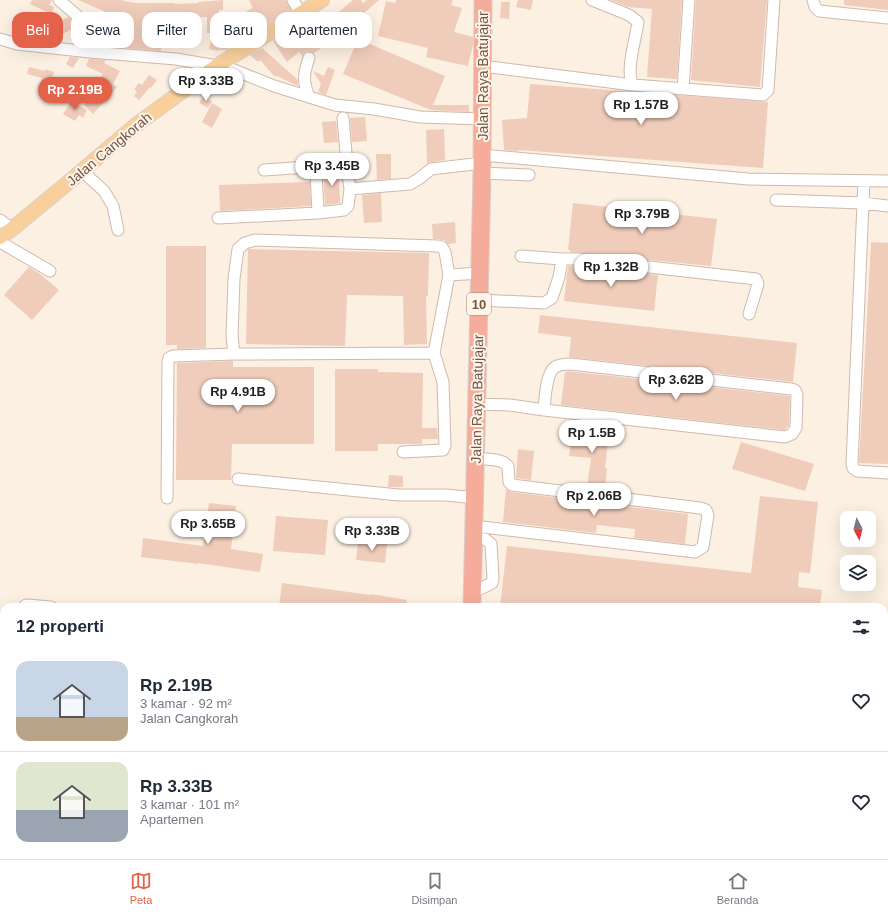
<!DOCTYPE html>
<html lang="id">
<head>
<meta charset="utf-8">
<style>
	:root { --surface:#fff; --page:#f2f2f3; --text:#1f2937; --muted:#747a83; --line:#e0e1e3; --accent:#e46249 }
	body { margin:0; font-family:Helvetica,sans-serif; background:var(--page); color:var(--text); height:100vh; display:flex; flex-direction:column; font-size:15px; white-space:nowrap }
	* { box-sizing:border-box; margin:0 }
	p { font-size:13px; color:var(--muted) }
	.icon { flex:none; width:22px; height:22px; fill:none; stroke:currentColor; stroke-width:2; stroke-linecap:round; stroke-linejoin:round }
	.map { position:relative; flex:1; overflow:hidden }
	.panel { position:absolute; left:0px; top:603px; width:888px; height:256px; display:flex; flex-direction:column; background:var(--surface); border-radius:12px 12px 0 0; box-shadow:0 4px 16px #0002 }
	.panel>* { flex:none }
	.banner { position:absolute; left:12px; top:12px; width:400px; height:36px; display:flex; gap:8px }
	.needle { width:26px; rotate:173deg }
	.tools { position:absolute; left:840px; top:511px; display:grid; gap:8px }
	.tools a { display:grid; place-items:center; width:36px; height:36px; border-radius:8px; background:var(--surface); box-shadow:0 4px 16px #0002; font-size:20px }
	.price { position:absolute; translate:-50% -34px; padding:0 9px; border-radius:14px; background:#fff; color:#222; font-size:13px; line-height:26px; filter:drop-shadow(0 1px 2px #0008) }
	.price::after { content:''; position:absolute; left:50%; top:24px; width:12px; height:9px; margin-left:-6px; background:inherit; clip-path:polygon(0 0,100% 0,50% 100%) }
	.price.selected { background:var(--accent); color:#fff }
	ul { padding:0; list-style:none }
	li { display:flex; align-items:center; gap:12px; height:100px; padding:0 16px }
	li+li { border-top:1px solid var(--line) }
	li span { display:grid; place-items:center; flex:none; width:112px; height:80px; border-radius:12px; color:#555 }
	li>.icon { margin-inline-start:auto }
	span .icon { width:48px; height:48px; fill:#fffc; stroke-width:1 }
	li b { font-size:17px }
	h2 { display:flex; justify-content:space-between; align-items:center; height:48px; padding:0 16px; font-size:17px }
	.chip { padding:0 14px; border-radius:12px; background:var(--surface); box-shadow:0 4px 16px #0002; font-size:14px; line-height:36px }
	.chip.selected { background:var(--accent); color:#fff }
	.dock { display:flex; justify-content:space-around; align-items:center; height:56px; border-top:1px solid var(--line); background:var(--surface); font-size:11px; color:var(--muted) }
	.dock a { display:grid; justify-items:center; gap:2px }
	.dock .selected { color:var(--accent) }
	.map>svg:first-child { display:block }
	.industrial { fill:#ebe3dd }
	.building { fill:#f0ccba }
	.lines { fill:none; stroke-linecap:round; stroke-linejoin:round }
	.minor-casing { stroke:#cfb9ac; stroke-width:13 }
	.major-casing { stroke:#d8cfcc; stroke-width:16 }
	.highway-casing { stroke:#d8cfcc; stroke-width:19 }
	.minor { stroke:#fff; stroke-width:11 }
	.major { stroke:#f9d09c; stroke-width:14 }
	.highway { stroke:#f5ac9a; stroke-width:17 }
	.labels { text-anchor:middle; stroke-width:4; stroke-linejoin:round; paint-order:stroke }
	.shield { fill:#fff4e8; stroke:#9d8579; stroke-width:1 }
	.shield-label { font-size:13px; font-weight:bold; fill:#735549 }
	.street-label { font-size:14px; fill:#735549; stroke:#fff4e8 }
</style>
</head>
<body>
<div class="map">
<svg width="888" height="859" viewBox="0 0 888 859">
	<rect width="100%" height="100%" fill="#fcf0e2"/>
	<!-- industrial -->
	<path class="industrial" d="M809 856 875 858V859H804Z"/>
	<!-- building -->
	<path class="building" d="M32 0H52L49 5 54 7 51 14 30 4Z
		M78 0H124L123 1 137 3H175V4L198 3V2L223 0V10H219V31H241V41H234L232 40V46L227 50H218V51L209 49 213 33H207V17L180 18V20H165L161 51 114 47 116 23 96 26V29L93 30 87 16 108 13Z
		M249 0H286L291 10 260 29 258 26 247 31 239 15 253 8Z
		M353 0H361L363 3 367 0H379L333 40 314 53 307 51 302 56 299 52 287 62 273 41 315 14 323 25Z
		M396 0H453L451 5 462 8 454 32 473 37V45L468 66 426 57 428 48 378 36 386 1 395 3Z
		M518 0H533L531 10 516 7Z
		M611 0H682L677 79 647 77 652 9 628 7Z
		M696 0H767L760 87 691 80Z
		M844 0H888V10L844 5Z
		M501 2H510L509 19 500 18Z
		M68 17 75 23 77 27 56 37 51 26Z
		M358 39 445 76 433 105H469V112L431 110 343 74Z
		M262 48 298 80V86L277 76 275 77 260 60 258 62 250 55Z
		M70 57 79 58 73 68 66 64Z
		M89 59 106 60 104 63 120 71 113 84 117 87 93 114 84 105 100 88 95 84 103 74 86 66Z
		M29 67 45 71V69L54 72 49 86 41 83 42 78 27 74Z
		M328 67 335 70 326 95 318 92 321 84 313 71 324 76Z
		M149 75 157 80 151 88 150 87 139 100 134 96 137 92 134 89 139 83 142 85Z
		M229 75 237 79 233 86V90L224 85Z
		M530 84 768 102 763 168 519 150 518 151 504 150 502 120 527 118Z
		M203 96 212 101 208 108 199 103Z
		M71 101 87 110 83 118 79 115 75 121 63 114Z
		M212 103 222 109 212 128 202 122Z
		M365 117 367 141 352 142 350 118Z
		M336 121 338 142 324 143 322 122Z
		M444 129 445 160 427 163 426 130Z
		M376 154H391V179L377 180Z
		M339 169 340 203 325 205 323 170Z
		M310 182 311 206 220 211 219 185Z
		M381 193 382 222 364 223 362 195Z
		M573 203 717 219 711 266 570 252V250H568Z
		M455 222 456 243 448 244 444 240 433 239 432 224Z
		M871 242 888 243V464L859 463Z
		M166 246H206V348L177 349V345H166Z
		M248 249 429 253 428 296H426L427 344 404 345 403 296 347 295 345 346 246 344Z
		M568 266 658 275 654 311 564 301Z
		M29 267 40 274 59 290 32 320 4 295Z
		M540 315 797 343 793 382 569 357 571 337 538 333Z
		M233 361V367H314V444H232L231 480H176L177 363Z
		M335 369H378V372L423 373 422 428H437L438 439H422V444H378V451H335Z
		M567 371 790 396 789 426 784 430 561 405 565 372H567Z
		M573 428 609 432 605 468H607L605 489 587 487 591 458 569 456Z
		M741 442 814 464 805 491 732 469Z
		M518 449 534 451 531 480 516 478Z
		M389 475 403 476V487H388Z
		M506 489 511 492 688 514 685 544 634 538 635 529 597 525 596 533 503 522Z
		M760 496 818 502 810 573 799 572 798 587 822 590 820 607H500L507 546 751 573Z
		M209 503 236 506 231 549 263 554 260 572 198 563V564L141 557 143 538 203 546Z
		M276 516 328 520 325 555 273 551Z
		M358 541 387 544 385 563 356 560Z
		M282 583 371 595V594L407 600 406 607H279Z"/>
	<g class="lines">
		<defs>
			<path id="minor" d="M59 0 81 19 86 32 90 52
				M293 0 301 14
				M592 0 629 15 638 22C636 38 625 72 633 85L763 95 768 90 774 0
				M813 0 815 7 819 11 888 18
				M0 39 17 44 90 52 176 59 217 66H224L274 86 335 105 374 109 420 117 482 119
				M309 58C303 75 303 81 309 97
				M482 66 633 85
				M683 89 689 0
				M343 118 348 176 350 189
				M482 155 748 179 888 181
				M264 170 308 167 314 169 316 171 318 213
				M82 171 104 191 113 206 118 230
				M482 173 529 175
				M776 200 863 203 864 181
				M888 206 863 203 852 464 853 468 857 471 888 473
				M218 218 318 213 344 210 348 206 350 189 410 184 420 178 431 169 482 163
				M0 220 12 229
				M0 242 50 271
				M521 256 562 259
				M449 275 480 273
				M479 300 544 303 552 298 559 277 562 259H578L756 279 758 284 749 314
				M234 354 232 336 234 279 238 249 245 243 255 240 437 246 442 247 445 252 449 275 434 353 443 382 445 446 443 450 403 452
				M571 364 791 389 795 390 797 395 796 428 792 434 785 437 544 410C545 399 546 373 555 367 560 364 566 364 571 364Z
				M477 404 510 405 544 410
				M238 479 399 495H447L475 498
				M167 498 168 362 169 358 173 356 234 354 434 353
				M474 526 695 552 703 547 708 515 706 510 700 508 512 485 509 482 508 466 503 462 496 460 475 458
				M472 593 492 583 493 578 491 544 485 539 474 538
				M24 607 26 605 51 607
				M884 739 888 738
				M382 859V855"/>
			<path id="major" d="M0 237 12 229 64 186 136 125 217 66 322 0"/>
			<path id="highway" d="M472 607 482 173 483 0
				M470 855V859"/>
		</defs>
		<!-- minor casing -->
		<use href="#minor" class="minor-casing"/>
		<!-- major casing -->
		<use href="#major" class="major-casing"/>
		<!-- highway casing -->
		<use href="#highway" class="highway-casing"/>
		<!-- minor -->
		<use href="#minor" class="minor"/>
		<!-- major -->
		<use href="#major" class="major"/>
		<!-- highway -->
		<use href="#highway" class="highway"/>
	</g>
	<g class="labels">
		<!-- shield labels -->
		<rect class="shield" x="467" y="293" width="24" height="22" rx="3"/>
		<g class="shield-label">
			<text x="479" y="309">10</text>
		</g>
		<!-- street labels -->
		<g class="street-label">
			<text transform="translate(483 76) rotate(-90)" y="5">Jalan Raya Batujajar</text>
			<text transform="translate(109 149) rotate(-40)" y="5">Jalan Cangkorah</text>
			<text transform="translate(477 399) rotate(-89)" y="5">Jalan Raya Batujajar</text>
		</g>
	</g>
</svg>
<div class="tools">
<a><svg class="needle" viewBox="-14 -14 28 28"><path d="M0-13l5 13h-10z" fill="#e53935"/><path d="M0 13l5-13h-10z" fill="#747a83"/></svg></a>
<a><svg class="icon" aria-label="layers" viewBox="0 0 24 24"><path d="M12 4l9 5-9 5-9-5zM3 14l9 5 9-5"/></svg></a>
</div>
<b class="price" style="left:206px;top:102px">Rp 3.33B</b>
<b class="price selected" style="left:75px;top:111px">Rp 2.19B</b>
<b class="price" style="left:641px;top:126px">Rp 1.57B</b>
<b class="price" style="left:332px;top:187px">Rp 3.45B</b>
<b class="price" style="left:642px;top:235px">Rp 3.79B</b>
<b class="price" style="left:611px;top:288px">Rp 1.32B</b>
<b class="price" style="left:676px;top:401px">Rp 3.62B</b>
<b class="price" style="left:238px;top:413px">Rp 4.91B</b>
<b class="price" style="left:592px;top:454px">Rp 1.5B</b>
<b class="price" style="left:594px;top:517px">Rp 2.06B</b>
<b class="price" style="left:208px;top:545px">Rp 3.65B</b>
<b class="price" style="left:372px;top:552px">Rp 3.33B</b>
<div class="banner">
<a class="chip selected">Beli</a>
<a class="chip">Sewa</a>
<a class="chip">Filter</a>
<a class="chip">Baru</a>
<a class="chip">Apartemen</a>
</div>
<section class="panel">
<h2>12 properti<svg class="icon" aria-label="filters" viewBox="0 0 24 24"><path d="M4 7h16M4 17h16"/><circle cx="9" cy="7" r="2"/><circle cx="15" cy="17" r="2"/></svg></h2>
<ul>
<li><span style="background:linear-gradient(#c9d6e8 70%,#b9a48a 0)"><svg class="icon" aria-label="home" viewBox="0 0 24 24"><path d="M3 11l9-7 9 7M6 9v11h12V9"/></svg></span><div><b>Rp 2.19B</b><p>3 kamar · 92 m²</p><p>Jalan Cangkorah</p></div><svg class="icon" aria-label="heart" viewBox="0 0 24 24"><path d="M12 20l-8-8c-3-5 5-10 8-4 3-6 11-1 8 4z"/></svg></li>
<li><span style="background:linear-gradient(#dfe7d0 60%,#9aa5b1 0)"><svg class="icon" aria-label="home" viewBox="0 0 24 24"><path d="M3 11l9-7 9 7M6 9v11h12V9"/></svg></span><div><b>Rp 3.33B</b><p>3 kamar · 101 m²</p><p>Apartemen</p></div><svg class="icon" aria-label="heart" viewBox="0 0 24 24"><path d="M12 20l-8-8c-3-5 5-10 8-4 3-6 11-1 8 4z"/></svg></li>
</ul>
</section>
</div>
<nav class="dock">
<a class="selected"><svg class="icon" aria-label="map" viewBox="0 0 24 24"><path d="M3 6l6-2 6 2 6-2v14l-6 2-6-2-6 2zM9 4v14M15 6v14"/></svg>Peta</a>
<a><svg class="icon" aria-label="saved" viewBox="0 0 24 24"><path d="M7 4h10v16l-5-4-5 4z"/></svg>Disimpan</a>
<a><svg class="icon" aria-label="home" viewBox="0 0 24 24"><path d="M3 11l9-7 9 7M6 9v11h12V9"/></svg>Beranda</a>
</nav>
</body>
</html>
